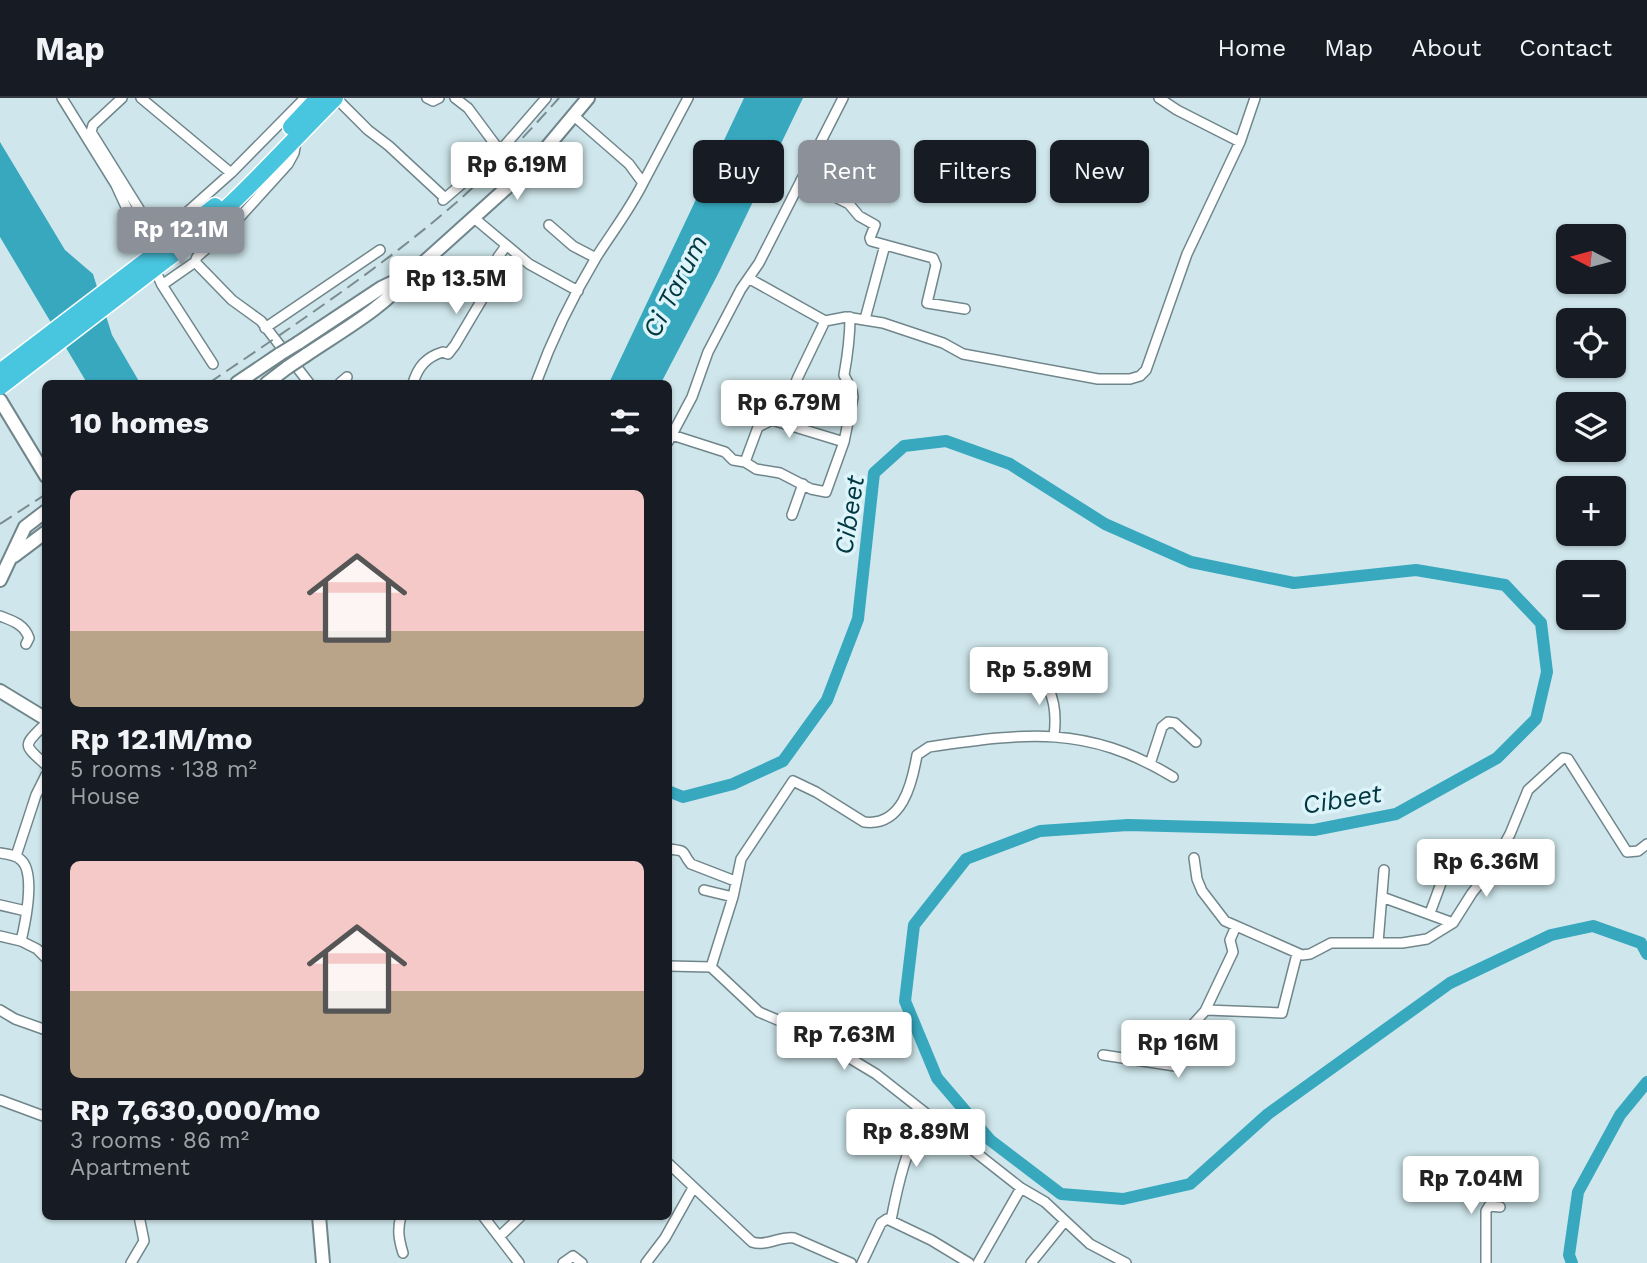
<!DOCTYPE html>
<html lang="en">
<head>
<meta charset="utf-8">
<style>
	:root { --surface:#171b24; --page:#20242c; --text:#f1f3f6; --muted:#9ea1a6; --line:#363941; --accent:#8c9099 }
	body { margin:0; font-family:"Work Sans",sans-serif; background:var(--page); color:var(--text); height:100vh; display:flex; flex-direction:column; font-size:26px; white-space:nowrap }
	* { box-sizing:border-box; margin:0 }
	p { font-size:23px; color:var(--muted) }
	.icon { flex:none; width:38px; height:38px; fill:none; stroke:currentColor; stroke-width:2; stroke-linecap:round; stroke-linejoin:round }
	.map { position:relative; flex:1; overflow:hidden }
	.panel { position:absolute; left:42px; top:282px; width:630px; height:840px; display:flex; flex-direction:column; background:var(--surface); border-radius:10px; box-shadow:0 2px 5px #0004 }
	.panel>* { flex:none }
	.guide { position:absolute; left:693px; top:42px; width:665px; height:63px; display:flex; gap:14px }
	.needle { width:46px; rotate:276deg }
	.fabs { position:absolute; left:1556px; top:126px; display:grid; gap:14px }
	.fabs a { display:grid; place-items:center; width:70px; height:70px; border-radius:10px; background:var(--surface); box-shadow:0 2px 5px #0004; font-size:35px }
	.price { position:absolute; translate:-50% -60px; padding:0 16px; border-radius:7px; background:#fff; color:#222; font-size:23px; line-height:46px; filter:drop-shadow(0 2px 4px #0008) }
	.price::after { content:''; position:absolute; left:50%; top:42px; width:21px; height:16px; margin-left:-10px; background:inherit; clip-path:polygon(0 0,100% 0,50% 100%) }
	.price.selected { background:var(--accent); color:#fff }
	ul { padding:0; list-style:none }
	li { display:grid; align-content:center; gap:14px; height:371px; padding:0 28px }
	li span { display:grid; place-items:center; height:217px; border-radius:10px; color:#555 }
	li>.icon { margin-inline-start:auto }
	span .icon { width:126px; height:126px; fill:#fffc; stroke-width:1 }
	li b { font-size:30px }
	h2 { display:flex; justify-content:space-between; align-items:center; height:84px; padding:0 28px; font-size:30px }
	.chip { padding:0 24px; border-radius:10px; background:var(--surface); box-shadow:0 2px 5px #0004; font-size:24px; line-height:63px }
	.chip.selected { background:var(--accent); color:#fff }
	header { display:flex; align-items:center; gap:42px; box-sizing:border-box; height:98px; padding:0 35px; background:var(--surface); border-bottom:2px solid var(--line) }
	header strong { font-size:33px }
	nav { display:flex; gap:38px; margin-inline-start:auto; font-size:24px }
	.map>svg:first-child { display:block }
	.water { fill:#37a8be }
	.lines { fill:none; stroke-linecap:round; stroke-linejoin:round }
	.river { stroke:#37a8be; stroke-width:12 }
	.street-casing { stroke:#70868b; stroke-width:12 }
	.secondary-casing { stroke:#70868b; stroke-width:16 }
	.highway-casing { stroke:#fff; stroke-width:19 }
	.street { stroke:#fff; stroke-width:9 }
	.secondary { stroke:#fff; stroke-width:12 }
	.highway { stroke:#48c6df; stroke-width:16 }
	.rail { stroke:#7a8c8f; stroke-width:2; stroke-dasharray:14 7; stroke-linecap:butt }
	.secondary-bridge-casing { stroke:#70868b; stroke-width:16; stroke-linecap:butt }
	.highway-bridge-casing { stroke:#fff; stroke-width:19; stroke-linecap:butt }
	.secondary-bridge { stroke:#fff; stroke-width:12 }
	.highway-bridge { stroke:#48c6df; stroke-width:16 }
	.labels { text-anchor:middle; stroke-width:7; stroke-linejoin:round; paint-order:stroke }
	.water-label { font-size:26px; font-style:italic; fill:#023741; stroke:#dcf4fa }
</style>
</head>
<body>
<header>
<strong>Map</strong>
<nav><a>Home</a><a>Map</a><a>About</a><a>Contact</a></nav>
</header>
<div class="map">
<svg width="1647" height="1165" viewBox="0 0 1647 1165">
	<rect width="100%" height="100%" fill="#cfe7ec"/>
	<!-- water -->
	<path class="water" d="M744 0H803L718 176 661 285H609Z
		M0 44 65 152 93 176 112 237 140 285H87L0 139Z"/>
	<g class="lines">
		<!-- river -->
		<path class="river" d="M668 693 683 699 733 686 783 663 827 602 858 521 874 375 904 348 946 343 1010 366 1105 426 1191 464 1294 485 1416 472 1505 487 1541 525 1547 574 1536 621 1497 660 1396 716 1314 732 1128 727 1040 733 966 761 914 827 905 903 937 980 990 1042 1061 1096 1123 1101 1190 1086 1268 1016 1450 885 1551 837 1593 828 1641 845 1647 856
			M1572 1165 1569 1157 1578 1094 1620 1017 1647 984"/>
		<defs>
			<path id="street" d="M62 0 116 87 162 187 213 266
				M122 0 93 27 91 34 154 135 159 136 167 132 231 75 305 0
				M141 0 231 75
				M336 0 368 32 389 48 445 100
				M427 0 433 3 439 0
				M455 0 468 10 500 53
				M1159 0 1177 12 1240 44
				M296 44 294 55 288 66 231 129 197 159 195 164 232 202 261 223 309 285
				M801 82 849 106 859 118 875 127 870 140 871 143 933 160 936 167 927 205 965 211
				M643 85 688 0
				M443 102 500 53 546 0
				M474 120 529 166 578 193
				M549 127 573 148 596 160
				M750 181 825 223 846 219 883 225 943 245 963 256 1098 281H1130L1140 278 1146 272 1187 156 1240 44 1255 0
				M162 187 195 164
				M865 221 885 147
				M265 230 380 152
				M340 285 347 279
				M413 285C418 269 426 259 443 254L448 256 455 247 493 183 498 159 506 148
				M536 285C552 241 573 198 597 158 613 133 630 111 643 85L629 66 574 18
				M780 323 798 279 825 223
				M672 337 725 354 733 362 745 364 756 371 780 375 811 391 826 394 844 344 853 299 852 293 844 277C848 255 850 241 850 219
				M668 344 692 299 708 254 741 191 759 165 843 0
				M745 364 758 329 772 322 844 344
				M792 417 803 386
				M0 518C13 523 24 526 29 540L26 546
				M1041 576C1054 597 1057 614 1054 638
				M46 625C23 649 22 645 46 667
				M1150 666 1162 629 1168 624 1175 625 1196 644
				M668 751C689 753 680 753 691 766L735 783
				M0 755C7 756 16 757 21 762 36 775 25 826 21 843L37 851 46 860
				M16 758 36 697 46 677
				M1194 760 1197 781 1202 793 1225 823 1302 857 1310 856 1331 845H1402L1427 841 1453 825 1472 795 1489 774 1510 736 1528 692 1563 660 1568 661 1627 754 1638 753 1647 746
				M704 792 733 799
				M1382 799 1453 825
				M0 807 26 813
				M1430 815 1447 769
				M0 838 21 843
				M1378 845 1384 772
				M668 868 711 869 759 914 808 935 876 976 1021 1090 1045 1104 1090 1146 1126 1165
				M711 869 733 799 741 761 793 683 816 694 864 724C902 729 912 686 917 657L929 649C1025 635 1086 626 1173 679
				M0 912 15 921 46 932
				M1206 912 1282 915 1297 856
				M1103 957 1175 968 1187 933 1205 913 1233 854 1230 842 1236 828
				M0 1002 46 1019
				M668 1065 752 1144C766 1149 779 1138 794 1140L851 1165
				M401 1118C397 1132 399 1142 403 1155
				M483 1118 519 1165
				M891 1122C899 1081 906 1053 925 1015
				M499 1139 521 1118
				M131 1165 144 1143 139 1118
				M563 1165 573 1158 582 1165
				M646 1165 665 1140 693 1090
				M862 1165 881 1125 887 1121 931 1142 969 1165
				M978 1165 1021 1090
				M1031 1165 1065 1123
				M1486 1165V1113L1489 1108 1500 1109"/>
			<path id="secondary" d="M298 245 381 190 408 177
				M306 257C343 232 384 210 412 175L532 67 588 0
				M237 285 280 256
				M267 285 288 269
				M0 302 46 378
				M14 458 46 434
				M0 482 25 429 46 413
				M0 593 46 621
				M319 1118 323 1165"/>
			<path id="highway" d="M291 29 318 0
				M160 152 215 108
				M167 161C229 114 280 55 335 0"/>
		</defs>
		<!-- street casing -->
		<use href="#street" class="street-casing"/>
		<!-- secondary casing -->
		<use href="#secondary" class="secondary-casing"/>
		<!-- highway casing -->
		<use href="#highway" class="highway-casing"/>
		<!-- street -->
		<use href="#street" class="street"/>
		<!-- secondary -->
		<use href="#secondary" class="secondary"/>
		<!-- highway -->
		<use href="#highway" class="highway"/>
		<!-- rail -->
		<path class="rail" d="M209 285C293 228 381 170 458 103 494 71 527 36 559 0
			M0 426 46 396"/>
		<defs>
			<path id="secondary-bridge" d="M280 256 298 245
				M288 269 306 257"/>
			<path id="highway-bridge" d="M0 274 160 152
				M0 289 167 161"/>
		</defs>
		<!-- secondary-bridge casing -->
		<use href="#secondary-bridge" class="secondary-bridge-casing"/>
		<!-- highway-bridge casing -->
		<use href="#highway-bridge" class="highway-bridge-casing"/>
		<!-- secondary-bridge -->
		<use href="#secondary-bridge" class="secondary-bridge"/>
		<!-- highway-bridge -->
		<use href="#highway-bridge" class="highway-bridge"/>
	</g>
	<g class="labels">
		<!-- water labels -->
		<g class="water-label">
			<text transform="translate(675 188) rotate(-63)" y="9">Ci Tarum</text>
			<text transform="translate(849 417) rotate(-81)" y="9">Cibeet</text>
			<text transform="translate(1342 701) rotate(-9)" y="9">Cibeet</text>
		</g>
	</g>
</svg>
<div class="fabs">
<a><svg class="needle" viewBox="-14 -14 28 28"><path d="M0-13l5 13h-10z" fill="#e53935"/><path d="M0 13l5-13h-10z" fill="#9ea1a6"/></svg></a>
<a><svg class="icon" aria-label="locate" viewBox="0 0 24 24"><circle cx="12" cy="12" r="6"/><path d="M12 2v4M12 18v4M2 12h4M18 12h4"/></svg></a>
<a><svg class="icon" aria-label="layers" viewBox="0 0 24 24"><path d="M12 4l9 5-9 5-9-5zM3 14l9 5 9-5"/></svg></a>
<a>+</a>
<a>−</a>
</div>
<b class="price" style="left:517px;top:104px">Rp 6.19M</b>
<b class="price selected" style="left:181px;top:169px">Rp 12.1M</b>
<b class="price" style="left:456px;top:218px">Rp 13.5M</b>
<b class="price" style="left:789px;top:342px">Rp 6.79M</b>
<b class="price" style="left:1039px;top:609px">Rp 5.89M</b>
<b class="price" style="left:1486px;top:801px">Rp 6.36M</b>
<b class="price" style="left:844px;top:974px">Rp 7.63M</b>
<b class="price" style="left:1178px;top:982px">Rp 16M</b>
<b class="price" style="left:916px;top:1071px">Rp 8.89M</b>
<b class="price" style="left:1471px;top:1118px">Rp 7.04M</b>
<div class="guide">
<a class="chip">Buy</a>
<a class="chip selected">Rent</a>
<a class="chip">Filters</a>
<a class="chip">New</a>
</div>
<section class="panel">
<h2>10 homes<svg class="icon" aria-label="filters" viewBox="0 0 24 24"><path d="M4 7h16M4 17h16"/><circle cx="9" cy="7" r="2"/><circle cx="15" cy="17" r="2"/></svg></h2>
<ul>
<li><span style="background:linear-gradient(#f6c9c9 65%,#b9a48a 0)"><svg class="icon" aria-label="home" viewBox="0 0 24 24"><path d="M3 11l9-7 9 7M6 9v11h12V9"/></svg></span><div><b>Rp 12.1M/mo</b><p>5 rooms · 138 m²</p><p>House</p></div></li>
<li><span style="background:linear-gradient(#f6c9c9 60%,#b9a48a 0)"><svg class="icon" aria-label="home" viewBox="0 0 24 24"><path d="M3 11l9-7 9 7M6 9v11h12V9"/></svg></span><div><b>Rp 7,630,000/mo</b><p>3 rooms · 86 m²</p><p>Apartment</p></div></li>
</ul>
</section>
</div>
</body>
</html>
